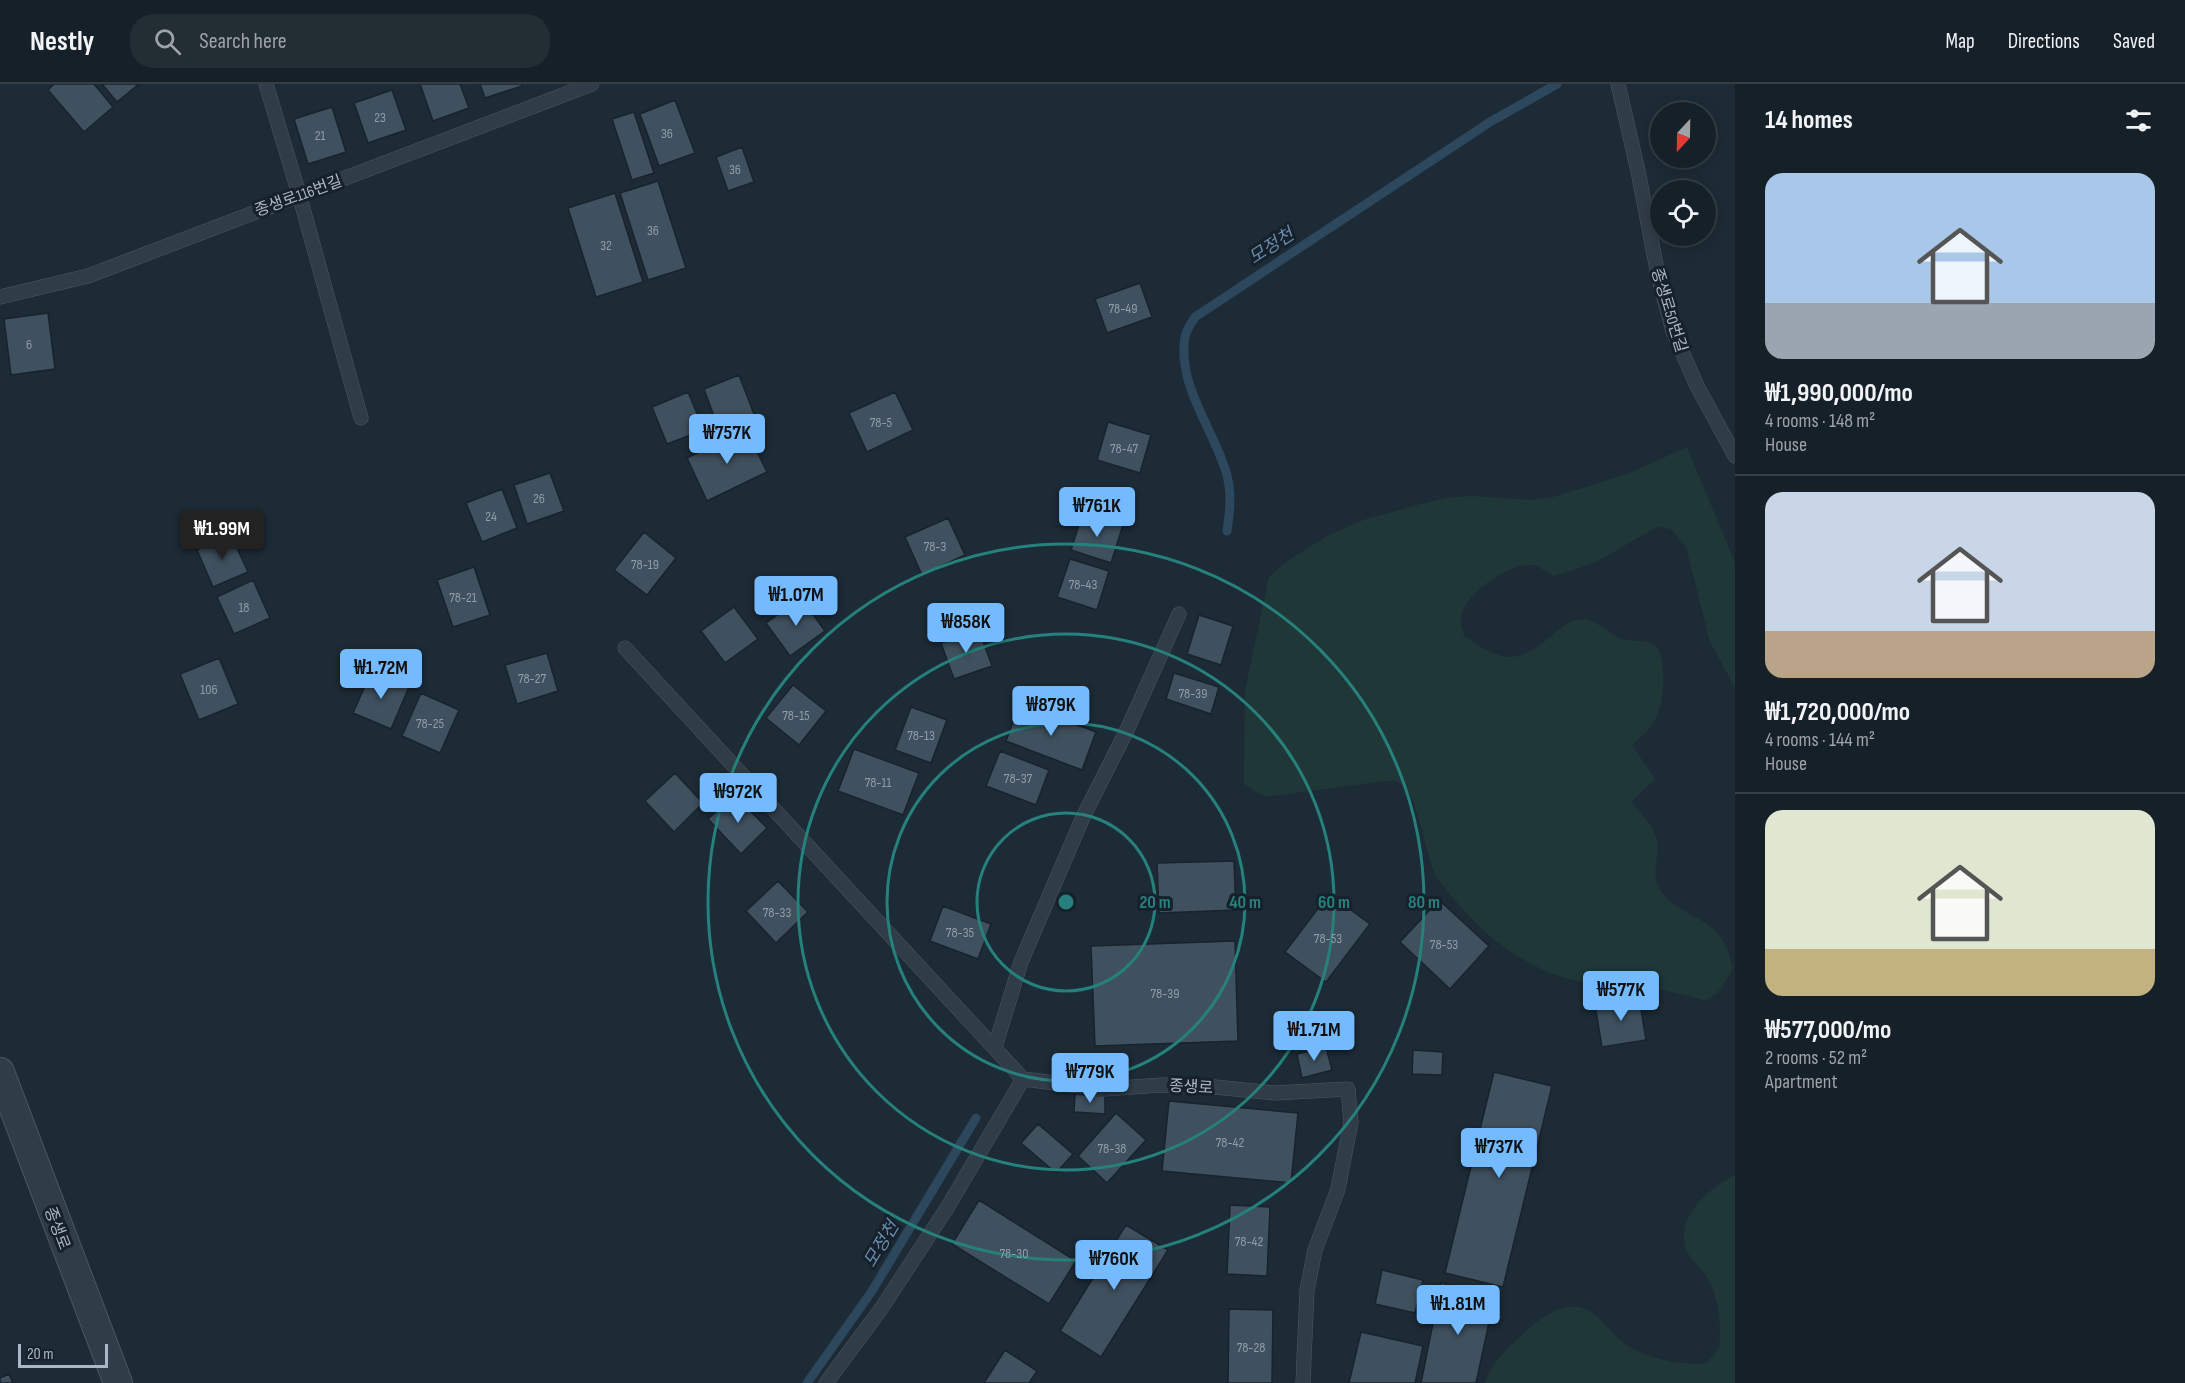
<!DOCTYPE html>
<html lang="en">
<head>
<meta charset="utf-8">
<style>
	:root { --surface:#162028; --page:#232d34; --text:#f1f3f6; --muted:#9ea3a8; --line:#353e45; --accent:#74baff }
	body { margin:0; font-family:"Sofia Sans Condensed","Noto Sans KR",sans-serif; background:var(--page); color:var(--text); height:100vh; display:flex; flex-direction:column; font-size:22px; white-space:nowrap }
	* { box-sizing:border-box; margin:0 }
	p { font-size:20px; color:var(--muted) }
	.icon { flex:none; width:33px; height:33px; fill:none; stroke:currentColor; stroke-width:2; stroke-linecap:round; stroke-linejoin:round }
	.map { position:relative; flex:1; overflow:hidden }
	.details { display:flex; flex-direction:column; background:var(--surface); width:450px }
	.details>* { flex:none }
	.needle { width:39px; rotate:202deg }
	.fabs { position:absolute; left:1650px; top:18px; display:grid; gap:12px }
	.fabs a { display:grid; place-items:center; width:66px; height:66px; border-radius:50%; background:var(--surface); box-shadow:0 3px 15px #0003,0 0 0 2px var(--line); font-size:30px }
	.scale { position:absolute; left:18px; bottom:15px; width:90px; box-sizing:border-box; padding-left:6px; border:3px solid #aab7c4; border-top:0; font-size:16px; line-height:21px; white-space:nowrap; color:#aab7c4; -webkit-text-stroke:4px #16212b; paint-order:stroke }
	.price { position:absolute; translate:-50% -51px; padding:0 14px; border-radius:6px; background:var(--accent); color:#111; font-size:20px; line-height:39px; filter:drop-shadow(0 2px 3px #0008) }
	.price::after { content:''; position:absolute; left:50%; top:36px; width:18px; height:14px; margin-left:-9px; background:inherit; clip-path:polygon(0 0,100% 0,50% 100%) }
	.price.current { background:#222; color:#fff }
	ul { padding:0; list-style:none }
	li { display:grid; align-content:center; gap:12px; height:318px; padding:0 30px }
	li+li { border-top:2px solid var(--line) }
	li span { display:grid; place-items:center; height:186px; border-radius:18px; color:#555 }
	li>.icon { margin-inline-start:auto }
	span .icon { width:108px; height:108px; fill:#fffc; stroke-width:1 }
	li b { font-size:26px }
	h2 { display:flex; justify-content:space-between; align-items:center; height:72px; padding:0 30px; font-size:26px }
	header { display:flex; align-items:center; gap:36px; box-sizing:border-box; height:84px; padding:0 30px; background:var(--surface); border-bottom:2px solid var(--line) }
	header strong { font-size:28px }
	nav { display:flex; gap:33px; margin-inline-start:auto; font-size:21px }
	.search { width:420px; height:54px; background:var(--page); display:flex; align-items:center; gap:15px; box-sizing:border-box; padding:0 21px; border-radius:24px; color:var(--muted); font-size:22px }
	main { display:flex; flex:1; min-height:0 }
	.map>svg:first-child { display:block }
	.green { fill:#1f3737 }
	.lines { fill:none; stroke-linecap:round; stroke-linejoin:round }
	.stream { stroke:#2d475d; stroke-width:9 }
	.building { fill:#3f505e; stroke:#18232d; stroke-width:1.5 }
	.service-casing { stroke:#4b5762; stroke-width:15 }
	.minor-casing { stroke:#4b5762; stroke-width:30 }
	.service { stroke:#303c47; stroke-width:14 }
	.minor { stroke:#303c47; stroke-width:28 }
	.ring { fill:none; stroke:#26807b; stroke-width:3 }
	.labels { text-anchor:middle; stroke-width:6; stroke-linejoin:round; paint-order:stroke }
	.number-label { font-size:14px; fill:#8f9daa }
	.street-label { font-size:16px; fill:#aab7c4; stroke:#16212b }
	.water-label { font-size:18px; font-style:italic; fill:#678cab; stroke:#16212b }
	.centre { fill:#26807b; stroke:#16212b; stroke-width:3 }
	.ring-label { font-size:18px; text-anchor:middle; font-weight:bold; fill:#26807b; stroke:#16212b; stroke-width:6; stroke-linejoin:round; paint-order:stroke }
</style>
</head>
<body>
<header>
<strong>Nestly</strong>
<div class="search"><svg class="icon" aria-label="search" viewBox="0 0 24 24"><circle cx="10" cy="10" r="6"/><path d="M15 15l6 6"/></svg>Search here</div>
<nav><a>Map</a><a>Directions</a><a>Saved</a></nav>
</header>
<main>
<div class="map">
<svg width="1735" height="1299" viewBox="0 0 1735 1299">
	<rect width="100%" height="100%" fill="#1d2b36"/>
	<!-- green -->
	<path class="green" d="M1687 363 1735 479V604L1710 558 1686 463 1671 445 1657 443 1598 477 1577 485 1553 492C1547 488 1539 482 1532 481 1509 479 1463 510 1461 534 1460 539 1463 547 1464 552 1500 576 1515 583 1550 553 1557 547 1567 538 1576 536 1595 532 1607 549 1622 555 1627 557 1634 556 1640 557 1646 557 1652 560 1657 563 1668 584 1665 626 1649 645 1644 651 1637 656 1632 661L1655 695 1631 718C1640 729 1654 741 1657 756 1660 772 1650 791 1660 806 1674 827 1703 832 1719 851 1727 861 1730 873 1733 885L1720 906 1706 917C1682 909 1656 904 1630 902 1615 900 1600 900 1585 898 1545 893 1502 866 1475 838 1462 824 1447 809 1437 793 1424 771 1419 706 1398 698 1394 696 1388 697 1384 697L1265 713 1244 700 1245 606 1269 493 1287 477 1327 452 1363 436 1417 421 1446 414 1472 412 1533 416 1553 413 1627 390Z
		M1735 1091V1299H1485C1491 1279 1509 1263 1524 1249 1540 1234 1567 1213 1589 1227 1602 1235 1611 1249 1623 1258 1642 1274 1682 1282 1706 1279L1719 1265C1721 1242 1720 1218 1709 1197 1704 1186 1692 1179 1687 1167 1674 1133 1708 1105 1735 1091Z"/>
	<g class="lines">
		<!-- stream -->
		<path class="stream" d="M1227 447C1230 427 1232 407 1226 388 1213 344 1177 301 1185 253 1186 246 1191 239 1195 233L1490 38 1557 0
			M807 1299 872 1207 976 1034"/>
	</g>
	<!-- building -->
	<path class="building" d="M54 0H94L113 23 84 48 48 6Z
		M102 0H139L117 18Z
		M420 0H460L469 24 433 37Z
		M480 0H521L522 2 485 14Z
		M392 6 406 46 368 59 354 19Z
		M675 16 695 69 659 82 640 30Z
		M332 23 346 68 308 80 294 35Z
		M634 28 654 89 632 96 612 35Z
		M742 63 754 98 728 107 716 73Z
		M658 97 686 184 648 196 620 109Z
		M615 109 643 198 596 213 568 124Z
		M1140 199 1152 233 1107 249 1095 215Z
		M48 229 55 285 11 291 4 235Z
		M739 291 754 330 718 343 704 305Z
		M688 308 704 346 667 360 652 323Z
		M895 308 913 346 867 368 849 329Z
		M1108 338 1151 351 1140 389 1097 376Z
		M746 345 767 388 707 417 687 374Z
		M550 389 564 427 527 440 514 401Z
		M502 405 517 444 482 458 466 419Z
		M1083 428 1123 441 1111 479 1071 466Z
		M948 434 965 471 922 491 905 453Z
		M644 448 676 474 647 511 614 486Z
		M231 451 248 488 213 503 197 466Z
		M1070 475 1109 487 1097 526 1057 513Z
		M474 483 490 531 453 543 437 496Z
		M253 496 270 534 234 550 217 513Z
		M801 514 825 547 790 572 766 539Z
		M734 523 758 555 725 579 701 547Z
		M1199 531 1233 542 1221 581 1187 570Z
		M979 546 992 582 954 595 941 559Z
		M547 569 558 607 517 620 505 581Z
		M219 574 238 620 199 636 180 590Z
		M372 586 409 603 391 645 353 629Z
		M1174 589 1219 603 1211 630 1166 615Z
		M793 601 826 627 799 661 766 634Z
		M421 609 459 626 440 669 402 652Z
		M1020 619 1096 648 1082 686 1006 657Z
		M911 623 947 636 931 679 895 666Z
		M854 665 919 689 903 731 838 707Z
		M1000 667 1049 686 1036 721 986 702Z
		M675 689 703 719 674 748 645 717Z
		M734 710 767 744 741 770 708 735Z
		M1234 777 1236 826 1159 829 1157 779Z
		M778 797 808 828 776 859 746 827Z
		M1329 810 1370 840 1326 898 1285 868Z
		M1439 816 1489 862 1450 905 1400 858Z
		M943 822 991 840 978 875 930 857Z
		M1235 857 1238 957 1095 962 1091 862Z
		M1639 913 1646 956 1602 963 1595 921Z
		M1326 963 1332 986 1302 994 1297 970Z
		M1413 966 1443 968 1442 991 1412 990Z
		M1494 988 1552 1002 1503 1203 1445 1189Z
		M1075 1010 1105 1012V1030L1074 1028Z
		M1169 1017 1298 1029 1291 1099 1162 1087Z
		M1116 1029 1146 1056 1107 1099 1078 1072Z
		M1038 1040 1073 1070 1056 1089 1021 1059Z
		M979 1116 1076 1177 1049 1220 952 1160Z
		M1230 1121 1270 1123 1267 1192 1227 1190Z
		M1126 1141 1168 1166 1101 1273 1060 1247Z
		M1382 1186 1423 1196 1415 1229 1375 1220Z
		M1441 1199 1495 1211 1476 1299H1421Z
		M1229 1225 1273 1226 1272 1299H1228Z
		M1361 1248 1423 1262 1415 1299H1349Z
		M1005 1266 1037 1287 1029 1299H984Z
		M9 1290 13 1299H0V1294Z"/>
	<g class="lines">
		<defs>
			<path id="service" d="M266 0 299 110 361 334
				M1618 0 1638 87 1658 191 1673 247 1697 302 1735 372
				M0 213 88 192 592 0
				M625 564 1023 995
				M995 963 1021 878 1083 733 1127 646 1179 530
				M826 1299 881 1225 947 1124 1023 995 1104 1005 1162 1001 1215 1003 1275 1009 1348 1005 1351 1038 1338 1105 1315 1166 1307 1206 1303 1299"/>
			<path id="minor" d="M0 988 118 1299"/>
		</defs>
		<!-- service casing -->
		<use href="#service" class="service-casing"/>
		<!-- minor casing -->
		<use href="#minor" class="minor-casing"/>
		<!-- service -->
		<use href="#service" class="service"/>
		<!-- minor -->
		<use href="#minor" class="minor"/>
	</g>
	<!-- distance rings -->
	<g class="ring">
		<circle cx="1066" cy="818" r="89"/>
		<circle cx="1066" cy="818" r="179"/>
		<circle cx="1066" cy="818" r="268"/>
		<circle cx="1066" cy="818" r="358"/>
	</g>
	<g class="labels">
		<!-- number labels -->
		<g class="number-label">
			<text x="380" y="38">23</text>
			<text x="667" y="54">36</text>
			<text x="320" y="56">21</text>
			<text x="735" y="90">36</text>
			<text x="653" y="151">36</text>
			<text x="606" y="166">32</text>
			<text x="1123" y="229">78-49</text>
			<text x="29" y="265">6</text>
			<text x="881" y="343">78-5</text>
			<text x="1124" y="369">78-47</text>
			<text x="539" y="419">26</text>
			<text x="491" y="437">24</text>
			<text x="935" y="467">78-3</text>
			<text x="645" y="485">78-19</text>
			<text x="1083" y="505">78-43</text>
			<text x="463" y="518">78-21</text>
			<text x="244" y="528">18</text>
			<text x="532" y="599">78-27</text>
			<text x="209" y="610">106</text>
			<text x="1193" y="614">78-39</text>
			<text x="796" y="636">78-15</text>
			<text x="430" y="644">78-25</text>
			<text x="921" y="656">78-13</text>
			<text x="1018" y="699">78-37</text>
			<text x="878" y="703">78-11</text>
			<text x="777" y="833">78-33</text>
			<text x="960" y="853">78-35</text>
			<text x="1328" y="859">78-53</text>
			<text x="1444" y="865">78-53</text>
			<text x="1165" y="914">78-39</text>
			<text x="1230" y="1063">78-42</text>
			<text x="1112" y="1069">78-38</text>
			<text x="1249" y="1162">78-42</text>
			<text x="1014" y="1174">78-30</text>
			<text x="1251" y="1268">78-28</text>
		</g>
		<!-- street labels -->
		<g class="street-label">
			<text transform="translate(298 111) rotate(-20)" y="6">종생로116번길</text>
			<text transform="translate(1670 226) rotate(73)" y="6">종생로50번길</text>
			<text transform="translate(1191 1002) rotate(3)" y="6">종생로</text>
			<text transform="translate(58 1144) rotate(69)" y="6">종생로</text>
		</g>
		<!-- water labels -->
		<g class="water-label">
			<text transform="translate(1271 162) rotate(-33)" y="6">모정천</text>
			<text transform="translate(881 1160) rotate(-59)" y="6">모정천</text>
		</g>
	</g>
	<circle cx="1066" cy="818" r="9" class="centre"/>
	<g class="ring-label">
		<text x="1155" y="824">20 m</text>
		<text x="1245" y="824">40 m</text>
		<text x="1334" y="824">60 m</text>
		<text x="1424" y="824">80 m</text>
	</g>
</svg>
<div class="fabs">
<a><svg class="needle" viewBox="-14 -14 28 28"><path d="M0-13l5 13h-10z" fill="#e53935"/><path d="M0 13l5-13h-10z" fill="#9ea3a8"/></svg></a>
<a><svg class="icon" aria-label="locate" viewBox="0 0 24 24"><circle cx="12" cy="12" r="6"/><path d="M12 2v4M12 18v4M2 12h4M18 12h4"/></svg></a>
</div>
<div class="scale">20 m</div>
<b class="price" style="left:727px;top:381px">₩757K</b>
<b class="price" style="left:1097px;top:454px">₩761K</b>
<b class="price current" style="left:222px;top:477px">₩1.99M</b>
<b class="price" style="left:796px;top:543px">₩1.07M</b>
<b class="price" style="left:966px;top:570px">₩858K</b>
<b class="price" style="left:381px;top:616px">₩1.72M</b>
<b class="price" style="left:1051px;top:653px">₩879K</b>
<b class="price" style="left:738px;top:740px">₩972K</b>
<b class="price" style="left:1621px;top:938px">₩577K</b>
<b class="price" style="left:1314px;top:978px">₩1.71M</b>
<b class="price" style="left:1090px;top:1020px">₩779K</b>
<b class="price" style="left:1499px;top:1095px">₩737K</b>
<b class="price" style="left:1114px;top:1207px">₩760K</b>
<b class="price" style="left:1458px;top:1252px">₩1.81M</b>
</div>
<section class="details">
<h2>14 homes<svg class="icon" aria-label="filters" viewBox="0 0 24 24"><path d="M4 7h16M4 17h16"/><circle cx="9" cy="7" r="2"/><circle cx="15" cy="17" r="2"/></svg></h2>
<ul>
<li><span style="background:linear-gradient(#a9c7e8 70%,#9aa5b1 0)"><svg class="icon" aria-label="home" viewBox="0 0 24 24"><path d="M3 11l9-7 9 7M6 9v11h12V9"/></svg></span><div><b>₩1,990,000/mo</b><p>4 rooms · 148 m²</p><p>House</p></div></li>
<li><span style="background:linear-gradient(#c9d6e8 75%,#b9a48a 0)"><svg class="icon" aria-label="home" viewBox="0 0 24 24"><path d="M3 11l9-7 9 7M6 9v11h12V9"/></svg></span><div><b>₩1,720,000/mo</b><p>4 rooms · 144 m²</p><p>House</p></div></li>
<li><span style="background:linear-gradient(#dfe7d0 75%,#c2b280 0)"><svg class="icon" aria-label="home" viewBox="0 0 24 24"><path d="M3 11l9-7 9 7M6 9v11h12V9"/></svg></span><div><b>₩577,000/mo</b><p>2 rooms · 52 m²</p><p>Apartment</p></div></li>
</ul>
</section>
</main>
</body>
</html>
